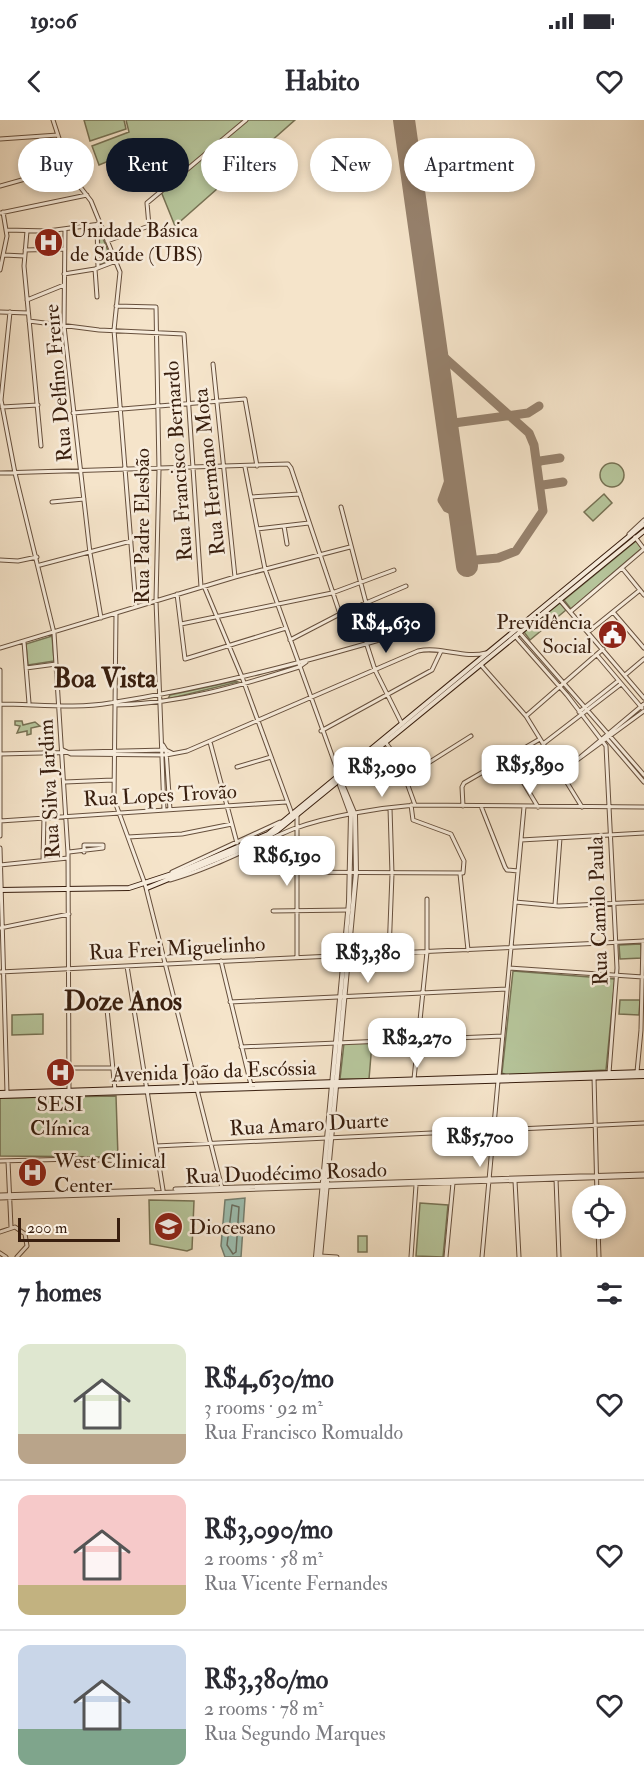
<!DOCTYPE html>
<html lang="en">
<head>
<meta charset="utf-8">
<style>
	:root { --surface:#fff; --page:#f7f7f7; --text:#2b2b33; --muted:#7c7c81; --line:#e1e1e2; --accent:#111827 }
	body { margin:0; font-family:"IM FELL Double Pica",serif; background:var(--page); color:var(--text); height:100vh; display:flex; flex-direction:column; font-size:22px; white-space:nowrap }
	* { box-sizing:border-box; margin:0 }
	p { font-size:20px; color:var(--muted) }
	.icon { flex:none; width:33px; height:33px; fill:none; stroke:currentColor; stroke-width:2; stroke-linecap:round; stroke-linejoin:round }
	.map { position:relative; height:1137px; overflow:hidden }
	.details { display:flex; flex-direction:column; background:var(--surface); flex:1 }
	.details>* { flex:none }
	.top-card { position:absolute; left:18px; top:18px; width:609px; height:54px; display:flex; gap:12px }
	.controls { position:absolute; left:572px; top:1065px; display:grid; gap:12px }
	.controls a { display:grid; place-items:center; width:54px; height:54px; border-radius:50%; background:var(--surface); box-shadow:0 3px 9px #0003; font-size:30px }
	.scale { position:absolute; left:18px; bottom:15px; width:102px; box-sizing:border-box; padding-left:6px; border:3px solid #381e0e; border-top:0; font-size:16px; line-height:21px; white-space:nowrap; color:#381e0e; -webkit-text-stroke:4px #f8eddd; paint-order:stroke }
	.price { position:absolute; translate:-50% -51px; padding:0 14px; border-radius:12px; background:#fff; color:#222; font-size:20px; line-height:39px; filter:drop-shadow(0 2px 3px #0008) }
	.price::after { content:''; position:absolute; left:50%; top:36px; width:18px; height:14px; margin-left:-9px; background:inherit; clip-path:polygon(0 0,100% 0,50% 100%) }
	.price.active { background:var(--accent); color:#fff }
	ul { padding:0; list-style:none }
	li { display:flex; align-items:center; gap:18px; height:150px; padding:0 18px }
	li+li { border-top:2px solid var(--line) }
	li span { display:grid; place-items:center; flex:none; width:168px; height:120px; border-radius:12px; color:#555 }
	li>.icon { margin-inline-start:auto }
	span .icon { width:72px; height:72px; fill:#fffc; stroke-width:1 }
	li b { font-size:26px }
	h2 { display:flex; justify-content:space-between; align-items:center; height:72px; padding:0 18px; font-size:26px }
	.pill { padding:0 21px; border-radius:27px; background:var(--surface); box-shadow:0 3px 9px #0003; font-size:21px; line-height:54px }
	.pill.active { background:var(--accent); color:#fff }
	.status { display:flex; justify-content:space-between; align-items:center; height:42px; padding:0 30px; background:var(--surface); direction:ltr }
	.status svg { height:16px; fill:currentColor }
	header { display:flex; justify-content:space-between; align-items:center; height:78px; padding:0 18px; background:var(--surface); font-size:27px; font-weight:700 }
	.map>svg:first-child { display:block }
	.green { fill:#b6c59b; stroke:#777254; stroke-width:1.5 }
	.water { fill:#9dbfb1; stroke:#757f70; stroke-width:1.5 }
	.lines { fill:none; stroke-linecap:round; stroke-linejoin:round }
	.shore { stroke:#6a6e60; stroke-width:1.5 }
	.taxiway { stroke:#96816c; stroke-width:9 }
	.runway { stroke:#96816c; stroke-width:22 }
	.minor-casing { stroke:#67503d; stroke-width:5 }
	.tertiary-casing { stroke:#67503d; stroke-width:6 }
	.secondary-casing { stroke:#381e0e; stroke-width:6 }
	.minor { stroke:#f8eddd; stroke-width:3 }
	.tertiary { stroke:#f8eddd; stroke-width:4 }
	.secondary { stroke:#f8eddd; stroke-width:4 }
	.labels { text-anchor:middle; stroke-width:5; stroke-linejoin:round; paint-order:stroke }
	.poi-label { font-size:21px; fill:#381e0e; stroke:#f8eddd; text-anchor:start }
	.street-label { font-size:21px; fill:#381e0e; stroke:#f8eddd }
	.district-label { font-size:27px; font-weight:bold; fill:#381e0e; stroke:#f8eddd }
</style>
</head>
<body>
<div class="status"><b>19:06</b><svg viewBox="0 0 49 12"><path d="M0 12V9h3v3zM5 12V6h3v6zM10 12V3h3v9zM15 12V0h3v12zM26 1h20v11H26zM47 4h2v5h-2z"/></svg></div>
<header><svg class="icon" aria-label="back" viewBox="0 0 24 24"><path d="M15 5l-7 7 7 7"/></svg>Habito<svg class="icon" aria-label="heart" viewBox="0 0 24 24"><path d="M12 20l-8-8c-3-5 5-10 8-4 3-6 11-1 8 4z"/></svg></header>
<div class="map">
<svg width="644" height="1137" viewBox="0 0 644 1137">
	<rect width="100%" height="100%" fill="#f5e4ca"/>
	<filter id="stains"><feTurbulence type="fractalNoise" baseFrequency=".00333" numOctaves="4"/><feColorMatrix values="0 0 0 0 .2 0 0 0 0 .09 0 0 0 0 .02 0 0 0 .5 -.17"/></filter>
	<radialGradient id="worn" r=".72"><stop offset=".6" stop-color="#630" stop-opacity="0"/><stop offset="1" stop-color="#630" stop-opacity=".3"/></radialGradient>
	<!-- green -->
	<path class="green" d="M84 0H124L126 9 90 21Z
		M126 0H295L175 106 143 27 99 45 92 26 129 12Z
		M132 39 147 41 146 50 130 48Z
		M99 109 112 140 100 144Z
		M600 355a12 12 0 1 1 24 0a12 12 0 1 1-24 0Z
		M604 374 612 383 593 401 584 392Z
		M636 421 642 428 571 489 564 480Z
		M560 483 566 490 530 520 524 512Z
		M52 516 54 541 28 545 26 524Z
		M235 561 238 562 168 579 170 575Z
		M15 601H22L23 605 35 602 40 606 31 608V614L27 615V611L17 613 20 606 15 605Z
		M641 824 642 838 620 839 619 825Z
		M513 851 615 859 606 950 506 955 502 953Z
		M620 880H640L639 895 619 894Z
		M43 894V914L12 915V895Z
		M344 923H372L369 959H340Z
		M116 976 118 1037 0 1036V978Z
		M149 1080 194 1081 192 1129 187 1131 150 1124Z
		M420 1083 448 1085 443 1137 416 1136Z
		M358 1116H367V1132H358Z"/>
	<!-- water -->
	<path class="water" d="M245 1078 241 1137H225L221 1126 225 1080Z"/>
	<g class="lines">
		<!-- shore -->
		<path class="shore" d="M232 1085 239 1087 236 1132 233 1134 227 1125Z"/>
		<!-- taxiway -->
		<path class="taxiway" d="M436 230 529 313 534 325 543 391 516 431 498 438 466 441
			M446 297 454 303 528 293 539 286
			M537 344 540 341 560 338
			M453 349 442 380 447 388 460 394
			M540 368 543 365 563 362"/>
		<!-- runway -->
		<path class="runway" d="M404 0 467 446"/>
		<defs>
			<path id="minor" d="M53 0 71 55 91 81 120 152 114 210 136 487
				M0 19 58 15
				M0 66 68 47
				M0 93 87 75
				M97 104 98 148
				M65 109 64 206 90 433 101 498
				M6 110 48 111 100 104
				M27 111 24 146 41 326
				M107 121 149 106 147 83 246 0
				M25 130 65 129
				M4 135 24 136
				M95 149 97 177
				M0 150 7 116 3 92
				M64 154 95 149 116 141
				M27 180 64 165
				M116 186 156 187 159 350 156 481 164 690
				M0 192 28 193
				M10 192 1 280 15 353 54 513 68 733 69 971
				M29 201 99 210 184 214 201 467
				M213 244 235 457
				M2 287 38 285
				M73 293 245 279 257 346
				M245 347 265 449 339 655
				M0 353 288 344 291 348 340 494
				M251 377 300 374
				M52 382 84 379
				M341 387 366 483
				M284 406 287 424
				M257 409 309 403
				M629 414 644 400
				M635 417 644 429
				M0 440 18 441 37 437
				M40 445 131 421
				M622 448 644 475
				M204 466 242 557 292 694
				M177 474 185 539 286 508
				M559 479 644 578
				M355 488 375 550 402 604
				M570 492 644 429
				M613 492 644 528
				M116 494 114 679 145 764 222 1068
				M181 504 332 473 394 450
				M519 512 644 655
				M588 512 640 470
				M515 516 567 575 606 626 617 848 609 953
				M290 520 340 494 406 466
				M24 522 29 583
				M0 528 235 457 350 427
				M597 535 642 588
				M481 545 526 596 582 687
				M26 548 56 544
				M0 550V716
				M625 555 644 539
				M0 584C34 584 77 589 110 583 213 567 313 540 413 510
				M644 584 577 640 644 591
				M115 585C178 584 239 566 299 547L306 542
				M579 592 618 561
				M526 596 603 529
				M321 611 432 550 441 531
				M608 620 644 662
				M210 622 237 723
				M386 623 399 641 415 685
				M543 624 621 564
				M163 625 166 630 170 690
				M63 630 71 634 166 635 187 631 418 531C441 526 464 539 486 533
				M0 634 166 630 172 633
				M508 637 538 687
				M237 647 271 637
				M406 657 471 616
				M65 662 113 660
				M463 686 462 667 464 663 540 619
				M481 686 505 747 507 750 518 751
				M0 701 286 682
				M128 717 182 714 232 704
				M521 720 644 713
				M0 728 7 973
				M69 732 103 728
				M84 732V725H103V727
				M43 740 44 697
				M0 745 68 738
				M172 752 280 702
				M258 752 463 753 464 741 451 714 413 700 411 685
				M460 754 468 830
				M170 760C213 748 252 726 293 709 328 696 378 688 415 685L644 687
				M515 782 559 786 644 782
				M555 785 560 718
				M273 791 349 790
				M0 808 69 794
				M389 833 392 754 390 688
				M297 837V695
				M221 841 251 965
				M127 846 163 1070
				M509 848 643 857
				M0 852 644 821
				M230 882 507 869
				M107 889 115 970
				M241 927 503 916
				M70 948H113
				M637 952 641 910 643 821
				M499 957 524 687
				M594 957 597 1076
				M414 959 427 832V779
				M156 1026 644 1003
				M0 1041 74 1039 158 1042
				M8 1041 11 1107
				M556 1059 559 1137
				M515 1061 519 1137
				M175 1069 644 1054
				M0 1075 153 1070
				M0 1078 644 1056
				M598 1108 599 1137
				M0 1112 15 1107 25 1114 27 1126 17 1137
				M0 1133 6 1137
				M320 1136 337 1137
				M411 1137 416 1065
				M446 1137 453 1063
				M482 1137 498 961"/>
			<path id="tertiary" d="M316 1137 349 782 351 695 340 665
				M320 1137 356 753 355 695 339 657"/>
			<path id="secondary" d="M147 768 254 724 277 711 644 411
				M0 770 129 768 181 751 268 714 644 404
				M0 973 644 952
				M0 976 644 956"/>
		</defs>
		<!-- minor casing -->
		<use href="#minor" class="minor-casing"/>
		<!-- tertiary casing -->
		<use href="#tertiary" class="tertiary-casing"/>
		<!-- secondary casing -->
		<use href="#secondary" class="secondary-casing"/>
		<!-- minor -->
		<use href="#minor" class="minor"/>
		<!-- tertiary -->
		<use href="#tertiary" class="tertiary"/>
		<!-- secondary -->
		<use href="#secondary" class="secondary"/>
	</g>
	<!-- icons -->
	<defs>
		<symbol id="hospital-disc" viewBox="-11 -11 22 22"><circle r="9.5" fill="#8f2418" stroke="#f8eddd"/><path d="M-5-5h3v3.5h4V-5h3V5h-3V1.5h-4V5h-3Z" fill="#fff"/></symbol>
		<symbol id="civic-disc" viewBox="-11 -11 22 22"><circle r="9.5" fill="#8f2418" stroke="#f8eddd"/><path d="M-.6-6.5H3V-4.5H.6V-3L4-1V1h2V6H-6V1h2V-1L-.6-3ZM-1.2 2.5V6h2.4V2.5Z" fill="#fff"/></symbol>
		<symbol id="university-disc" viewBox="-11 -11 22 22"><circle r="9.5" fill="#8f2418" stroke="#f8eddd"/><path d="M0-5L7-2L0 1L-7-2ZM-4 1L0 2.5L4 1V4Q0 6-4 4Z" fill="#fff"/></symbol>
	</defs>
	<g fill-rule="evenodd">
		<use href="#hospital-disc" x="32" y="106" width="33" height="33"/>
		<use href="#civic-disc" x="596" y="498" width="33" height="33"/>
		<use href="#hospital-disc" x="44" y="936" width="33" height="33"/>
		<use href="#hospital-disc" x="16" y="1036" width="33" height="33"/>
		<use href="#university-disc" x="152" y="1090" width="33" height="33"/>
	</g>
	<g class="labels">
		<!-- poi labels -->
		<g class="poi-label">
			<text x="70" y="117">Unidade Básica<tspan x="70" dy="24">de Saúde (UBS)</tspan></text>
			<text x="592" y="509" text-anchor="end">Previdência<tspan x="592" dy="24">Social</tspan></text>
			<text x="60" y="991" text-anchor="middle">SESI<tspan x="60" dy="24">Clínica</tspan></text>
			<text x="54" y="1048">West Clinical<tspan x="54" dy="24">Center</tspan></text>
			<text x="189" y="1114">Diocesano</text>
		</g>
		<!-- street labels -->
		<g class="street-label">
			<text transform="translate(58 263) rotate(-95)" y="7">Rua Delfino Freire</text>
			<text transform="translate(178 341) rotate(-94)" y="7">Rua Francisco Bernardo</text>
			<text transform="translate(209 352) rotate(-96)" y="7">Rua Hermano Mota</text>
			<text transform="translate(142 406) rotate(-90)" y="7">Rua Padre Elesbão</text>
			<text transform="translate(49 669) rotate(-93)" y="7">Rua Silva Jardim</text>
			<text transform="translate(160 675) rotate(-3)" y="7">Rua Lopes Trovão</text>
			<text transform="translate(598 791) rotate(-92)" y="7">Rua Camilo Paula</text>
			<text transform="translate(177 828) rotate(-3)" y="7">Rua Frei Miguelinho</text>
			<text transform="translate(214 951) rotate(-2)" y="7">Avenida João da Escóssia</text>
			<text transform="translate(309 1004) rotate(-3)" y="7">Rua Amaro Duarte</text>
			<text transform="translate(286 1053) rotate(-2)" y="7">Rua Duodécimo Rosado</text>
		</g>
		<!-- district labels -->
		<g class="district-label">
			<text x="105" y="567">Boa Vista</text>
			<text x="123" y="890">Doze Anos</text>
		</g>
	</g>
	<rect width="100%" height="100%" filter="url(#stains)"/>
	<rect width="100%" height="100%" fill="url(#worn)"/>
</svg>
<div class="controls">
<a><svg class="icon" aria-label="locate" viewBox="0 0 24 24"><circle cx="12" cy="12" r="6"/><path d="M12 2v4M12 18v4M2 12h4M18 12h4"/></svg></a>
</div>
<div class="scale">200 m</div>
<b class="price active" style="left:386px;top:534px">R$4,630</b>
<b class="price" style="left:530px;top:676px">R$5,890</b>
<b class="price" style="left:382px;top:678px">R$3,090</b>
<b class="price" style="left:287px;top:767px">R$6,190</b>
<b class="price" style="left:368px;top:864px">R$3,380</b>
<b class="price" style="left:417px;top:949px">R$2,270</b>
<b class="price" style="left:480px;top:1048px">R$5,700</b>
<div class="top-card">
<a class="pill">Buy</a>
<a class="pill active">Rent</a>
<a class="pill">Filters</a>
<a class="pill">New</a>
<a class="pill">Apartment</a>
</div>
</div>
<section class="details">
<h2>7 homes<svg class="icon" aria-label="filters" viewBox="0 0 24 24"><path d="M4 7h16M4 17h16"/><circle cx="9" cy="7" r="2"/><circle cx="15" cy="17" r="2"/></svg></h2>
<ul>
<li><span style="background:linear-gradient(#dfe7d0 75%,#b9a48a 0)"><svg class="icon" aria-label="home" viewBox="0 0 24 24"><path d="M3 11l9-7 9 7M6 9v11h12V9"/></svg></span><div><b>R$4,630/mo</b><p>3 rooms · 92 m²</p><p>Rua Francisco Romualdo</p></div><svg class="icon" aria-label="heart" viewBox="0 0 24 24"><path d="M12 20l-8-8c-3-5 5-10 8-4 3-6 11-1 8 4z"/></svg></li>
<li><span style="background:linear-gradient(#f6c9c9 75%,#c2b280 0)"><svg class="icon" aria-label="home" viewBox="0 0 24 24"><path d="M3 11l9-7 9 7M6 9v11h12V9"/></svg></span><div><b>R$3,090/mo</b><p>2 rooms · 58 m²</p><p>Rua Vicente Fernandes</p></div><svg class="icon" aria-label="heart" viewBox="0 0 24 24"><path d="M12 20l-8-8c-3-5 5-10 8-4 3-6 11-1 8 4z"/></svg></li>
<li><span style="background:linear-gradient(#c9d6e8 70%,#7fa58c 0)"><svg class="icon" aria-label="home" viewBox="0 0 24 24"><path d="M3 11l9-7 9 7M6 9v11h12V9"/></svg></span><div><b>R$3,380/mo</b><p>2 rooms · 78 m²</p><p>Rua Segundo Marques</p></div><svg class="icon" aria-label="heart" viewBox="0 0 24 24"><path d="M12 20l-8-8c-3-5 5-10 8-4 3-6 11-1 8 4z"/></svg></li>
</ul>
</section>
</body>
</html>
